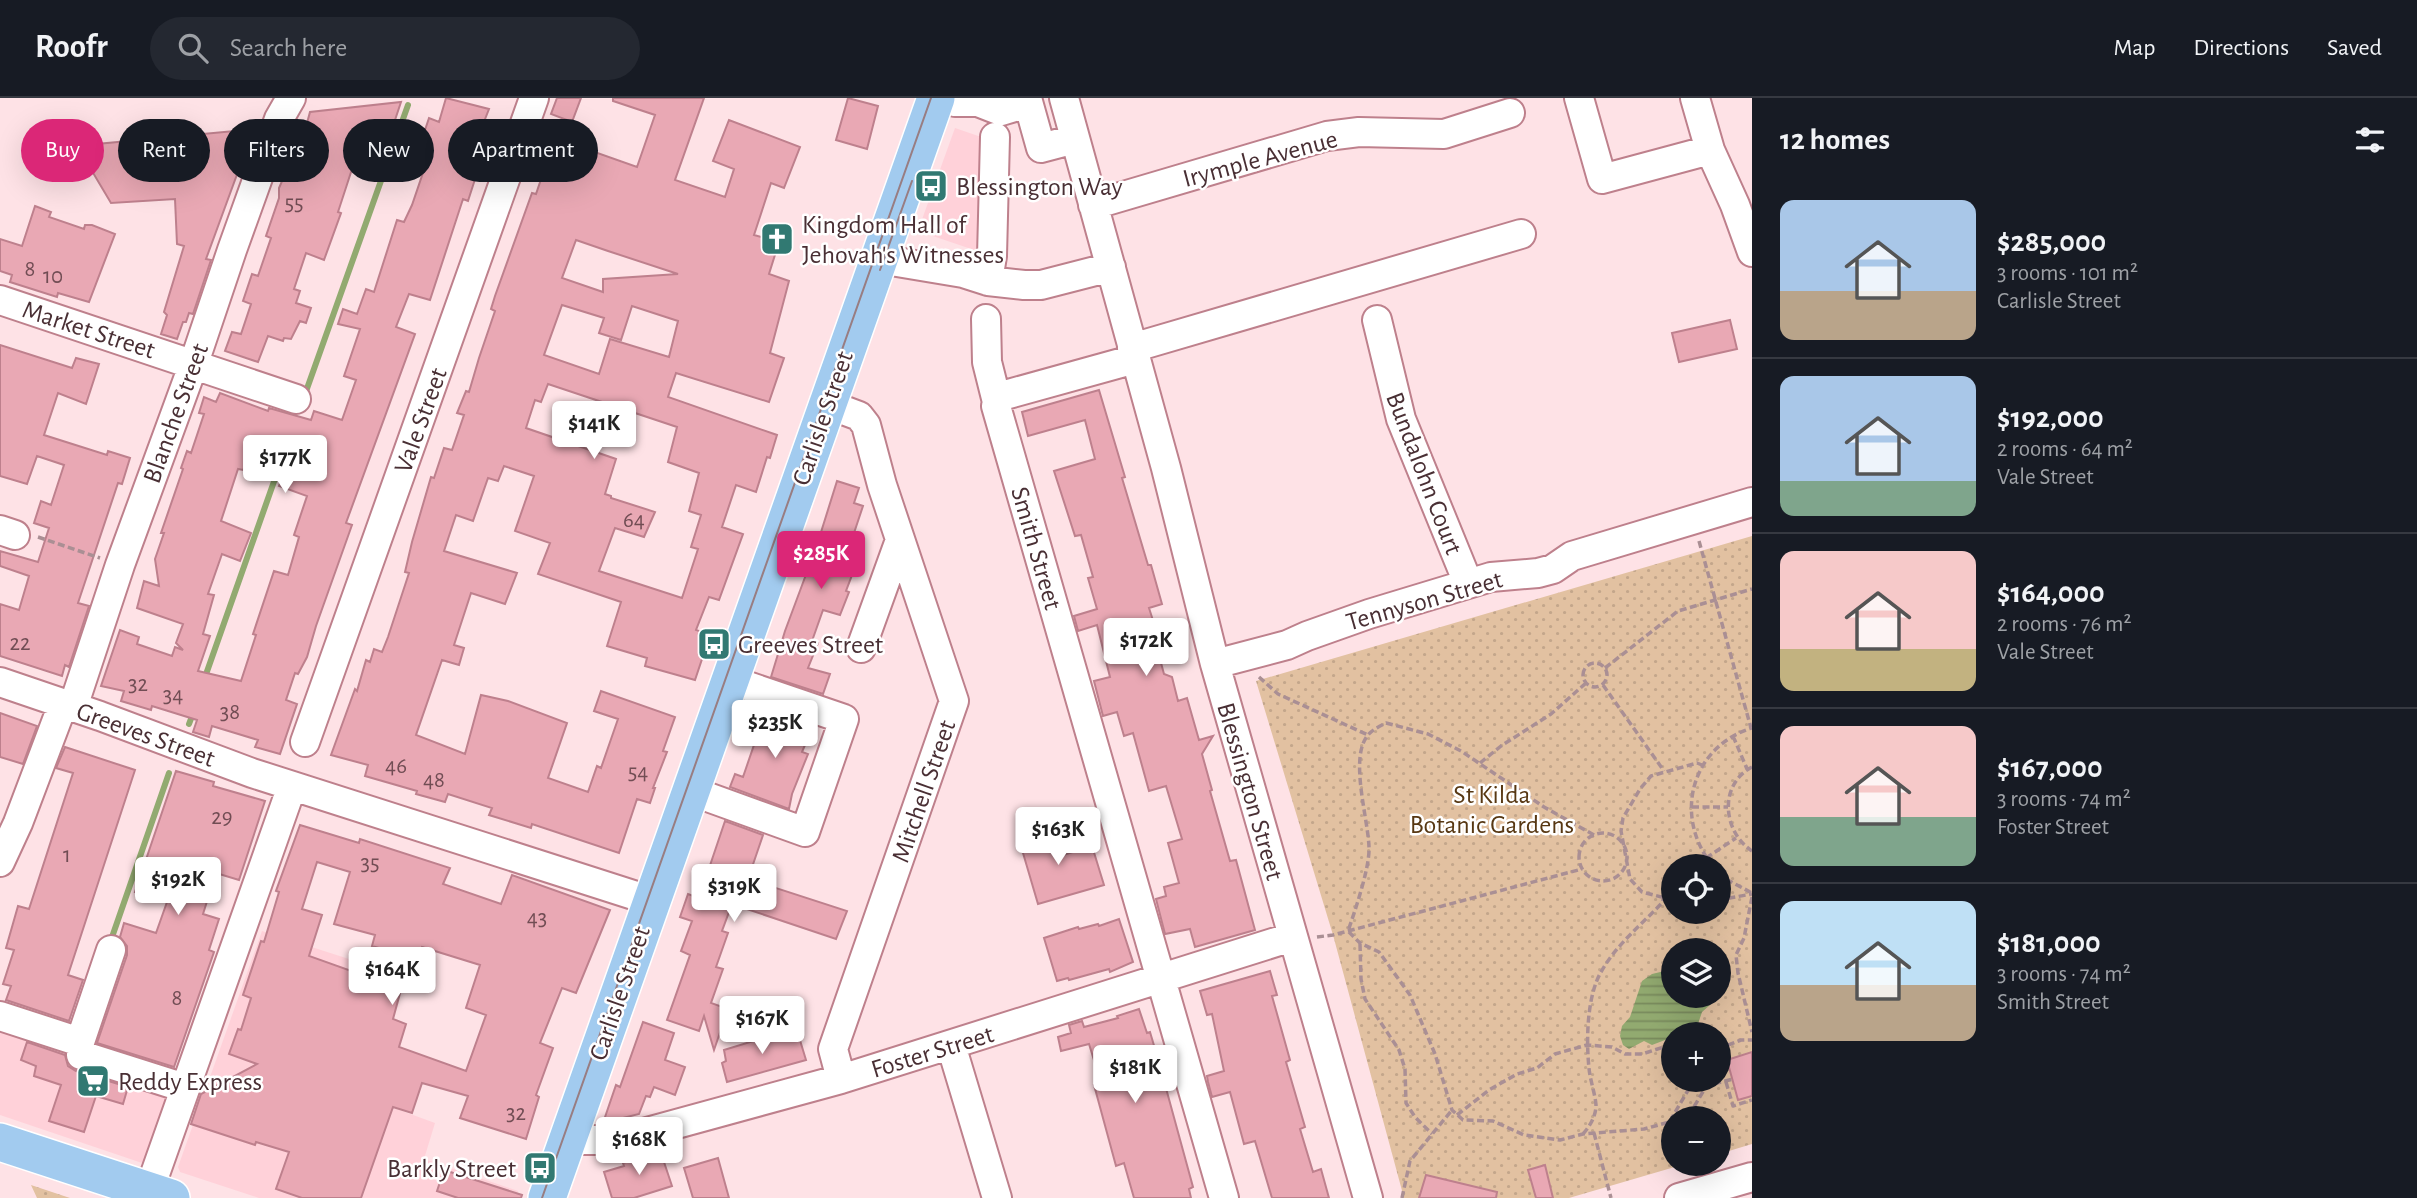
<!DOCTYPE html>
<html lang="en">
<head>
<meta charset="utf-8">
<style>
	:root { --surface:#171b24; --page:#242831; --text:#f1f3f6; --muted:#9ea1a6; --line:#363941; --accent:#db2777 }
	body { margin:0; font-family:"Alegreya Sans",sans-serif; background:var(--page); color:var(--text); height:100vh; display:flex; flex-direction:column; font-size:26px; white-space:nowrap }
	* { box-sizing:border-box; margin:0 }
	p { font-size:23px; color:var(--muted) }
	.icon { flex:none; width:38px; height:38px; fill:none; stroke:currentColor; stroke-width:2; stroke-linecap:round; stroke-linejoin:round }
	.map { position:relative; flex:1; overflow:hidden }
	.drawer { display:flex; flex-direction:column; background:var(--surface); width:665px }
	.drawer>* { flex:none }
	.hud { position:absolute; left:21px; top:21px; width:665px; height:63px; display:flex; gap:14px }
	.tools { position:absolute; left:1661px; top:756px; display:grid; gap:14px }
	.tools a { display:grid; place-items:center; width:70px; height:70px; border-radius:50%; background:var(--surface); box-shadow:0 7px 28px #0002; font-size:35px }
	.price { position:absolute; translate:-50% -60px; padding:0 16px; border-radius:7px; background:#fff; color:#222; font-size:23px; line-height:46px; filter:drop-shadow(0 2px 4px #0008) }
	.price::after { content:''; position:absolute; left:50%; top:42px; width:21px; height:16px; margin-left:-10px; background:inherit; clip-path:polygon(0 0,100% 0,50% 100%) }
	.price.current { background:var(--accent); color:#fff }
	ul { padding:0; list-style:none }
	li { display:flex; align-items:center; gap:21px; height:175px; padding:0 28px }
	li+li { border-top:2px solid var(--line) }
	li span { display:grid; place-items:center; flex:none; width:196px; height:140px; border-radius:14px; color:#555 }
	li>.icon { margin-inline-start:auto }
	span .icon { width:84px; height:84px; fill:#fffc; stroke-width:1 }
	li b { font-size:30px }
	h2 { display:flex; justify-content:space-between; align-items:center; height:84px; padding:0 28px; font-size:30px }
	.tag { padding:0 24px; border-radius:32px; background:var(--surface); box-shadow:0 7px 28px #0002; font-size:24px; line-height:63px }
	.tag.current { background:var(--accent); color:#fff }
	header { display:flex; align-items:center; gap:42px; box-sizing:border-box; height:98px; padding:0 35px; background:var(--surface); border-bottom:2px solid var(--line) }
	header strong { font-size:33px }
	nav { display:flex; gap:38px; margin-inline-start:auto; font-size:24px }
	.search { width:490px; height:63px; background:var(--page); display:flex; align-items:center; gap:18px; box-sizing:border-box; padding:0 24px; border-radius:38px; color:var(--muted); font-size:26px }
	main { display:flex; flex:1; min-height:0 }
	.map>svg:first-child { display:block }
	.built { fill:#ffd1d9 }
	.park { fill:url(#park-dots); fill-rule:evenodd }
	.water { fill:url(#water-rules) }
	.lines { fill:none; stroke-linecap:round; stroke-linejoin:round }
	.stream { stroke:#92aa70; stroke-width:6 }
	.building { fill:#e9a8b4; stroke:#be808d; stroke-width:2; fill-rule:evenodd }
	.minor-casing { stroke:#be808c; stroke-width:32 }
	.major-casing { stroke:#fff; stroke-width:40 }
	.path { stroke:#aa8f94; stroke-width:3.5; stroke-dasharray:7 3.5; stroke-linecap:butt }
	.minor { stroke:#fff; stroke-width:28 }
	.major { stroke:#a2cbef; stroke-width:37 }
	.tram { stroke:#987d82; stroke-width:2 }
	.labels { text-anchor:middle; stroke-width:5; stroke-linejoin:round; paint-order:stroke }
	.number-label { font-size:23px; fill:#714d54 }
	.street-label { font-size:26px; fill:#492f34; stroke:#fff }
	.poi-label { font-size:26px; fill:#492f34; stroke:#fff; text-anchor:start }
	.park-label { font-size:26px; fill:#573712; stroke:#fff }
</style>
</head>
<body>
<header>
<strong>Roofr</strong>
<div class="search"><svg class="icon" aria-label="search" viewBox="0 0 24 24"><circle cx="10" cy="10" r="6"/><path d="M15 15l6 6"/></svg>Search here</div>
<nav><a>Map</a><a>Directions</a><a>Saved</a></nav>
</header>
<main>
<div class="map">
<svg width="1752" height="1100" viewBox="0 0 1752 1100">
	<defs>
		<pattern id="park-dots" width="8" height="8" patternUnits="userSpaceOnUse" patternTransform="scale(1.75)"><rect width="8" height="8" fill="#e2c1a1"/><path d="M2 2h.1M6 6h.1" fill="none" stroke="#c3a68b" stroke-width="1.8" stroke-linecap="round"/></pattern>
		<pattern id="water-rules" width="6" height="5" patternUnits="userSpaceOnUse" patternTransform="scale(1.75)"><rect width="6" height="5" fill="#92aa70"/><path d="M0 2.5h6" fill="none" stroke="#798b5d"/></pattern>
	</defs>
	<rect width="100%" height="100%" fill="#fee2e6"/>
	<!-- built -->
	<path class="built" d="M955 30 990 42 983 155 924 135 920 127Z
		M262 833 352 862 316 966 361 998 435 1025 424 1061 518 1093 516 1100H259L180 1074 178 1069Z
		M0 924 169 990 145 1066 0 1017Z"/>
	<!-- park -->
	<path class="park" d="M1752 438V1046L1719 1056 1718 1020H1673V1066H1685L1569 1100H1404L1333 837 1256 583ZM1673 768H1718V814H1673ZM1673 852H1718V898H1673ZM1673 936H1718V982H1673Z
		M31 1087 70 1100H37Z"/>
	<!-- water -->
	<path class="water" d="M1673 871V898H1718L1719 888 1727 892 1702 914 1696 932 1673 936V939L1652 947 1644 943 1629 951 1623 947 1620 938 1622 928 1630 919 1642 883 1652 876Z"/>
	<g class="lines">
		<!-- stream -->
		<path class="stream" d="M304 299 408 7
			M204 582 277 375
			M189 626 194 613
			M111 842 169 675"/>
	</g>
	<!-- building -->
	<path class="building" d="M446 0 489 11 478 39 487 44 468 103 463 101 430 202 409 196 396 229 415 236 346 425 352 427 316 528 307 559 298 576 295 575 286 602 297 606 280 656 255 649 258 642 212 628 209 639 193 634 197 622 152 608 151 612 121 603 124 593 101 588 120 532 139 539 137 546 172 558 175 549 183 552 176 545 183 526 137 510 144 483 159 488 155 461 164 435H161L183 371 181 370 187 353 191 355 204 316 199 315 204 299 216 304 220 295 268 313 269 310 311 322 314 313 342 322 356 282 344 278 360 231 338 226 343 211 357 216 366 191 374 194 397 122 404 124 412 107 429 57 418 53 429 20 439 24ZM245 369 281 383 279 388 307 398 294 437 299 439 288 477 274 473 253 536 256 537 241 583 198 573 210 538 203 536 214 497 208 496 222 456 240 463 251 435 221 423 238 371 243 372Z
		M557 0H581L572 24 551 16Z
		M613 0H704L675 82 725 99 734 71 713 63 729 22 800 49 784 90 771 85 754 137 779 144 769 176 789 183 770 255 784 260 769 304 676 275 668 299 777 337 770 360 767 359 756 394 736 387 722 429 743 436 719 502 709 499 696 532 710 537 695 582 645 568 647 560 607 548 621 504 538 476 550 445 515 433 534 378 504 368 498 383 488 380 473 423 456 417 444 453 517 475 505 506 471 495 454 547 464 550 459 567 442 562 416 637 465 656 481 597 508 603 567 625 548 680 588 694 597 668 601 670 618 621 594 613 601 593 675 619 663 653 667 654 653 690H655L650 705 637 701 619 755 532 726 531 730 489 717 492 710 448 696 445 704 416 696 417 693 365 678 368 667 331 657 355 591 357 593 366 562 370 564 374 551 382 554 388 539 409 475 405 474 412 444 431 379 434 380 444 350 452 352 464 317 457 315 466 293 469 294 479 260 495 213 491 211 495 198 532 95 536 96 555 40 637 69 655 17 613 3ZM576 142 608 153 678 176 603 181V194L562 180ZM562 207 604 220 599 235 621 242 632 208 678 223 669 259 610 241 599 276 544 257ZM548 286 677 329 668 364 699 375 689 413 701 417 691 449 698 451 682 500 599 473 615 430 644 439 655 414 611 400V398L605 396 616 361 526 330 535 302 541 304Z
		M848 0 878 8 867 51 836 42Z
		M401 4 389 40 368 33 357 66 354 65 338 114 341 115 324 162 306 155 294 191 300 193 296 205 311 210 306 225 300 223 291 241 284 240 283 243 268 238 258 264 225 253 232 234 241 236 251 206 243 203 252 176 258 178 271 140 266 138 279 100V90L297 49 300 51 310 14Z
		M245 32 249 36 250 41 206 161 211 162 193 216 189 215 186 224H183L177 241 161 236 167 217 164 214 184 148 177 146 175 101 111 105 83 58 82 52 86 47Z
		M35 108 51 114 49 119 84 131 85 127H92L115 136 89 204 58 195 57 199 10 184 12 177 0 173V141L22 148Z
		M1730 222 1737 251 1679 264 1672 235Z
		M0 247 72 270 76 260 99 266 86 306 58 295 44 337 107 357 108 353 130 360 122 386 118 385 78 505 89 508 69 569 65 567 62 578 0 558V506L19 512 29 478 0 468V453L38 464 49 430 34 425 41 403 51 407 64 367 37 358 27 386 0 378Z
		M1099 292 1125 379 1122 380 1148 467H1151L1162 506 1149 510 1158 538 1154 539 1164 576 1172 579 1178 603 1187 600 1199 642 1213 638 1202 656 1212 692 1210 693 1230 763 1236 762 1255 832 1195 849 1190 831 1165 836 1156 801 1166 798 1164 789 1179 785 1168 745 1182 741 1166 688 1149 693 1133 635 1124 638 1117 614 1103 618 1094 583 1110 579 1097 527 1078 533 1074 518 1097 511 1088 480 1093 479 1081 437 1075 438 1054 373 1095 361 1085 322 1028 338 1022 314Z
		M837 383 859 390 854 405 863 408 851 444 858 446 852 462 857 464 846 493 849 494 840 517 823 512 812 543 818 545 808 570 830 576 823 596 771 579 785 533 817 447Z
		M766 612 813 628 802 654 808 656 792 696 789 711 730 689 735 676 743 679Z
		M0 615 37 628 23 666 0 659Z
		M65 649 135 672 68 877 83 882 69 923 6 902 11 888 3 886 14 852 6 850 18 808 29 811 73 675 56 670Z
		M176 673 214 684 213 688 265 703 239 782 216 775 203 816 219 821 209 852 214 854 174 969 97 945 127 857V848L120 839 124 825 156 835 167 804 135 794Z
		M725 723 763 737 748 781 847 813 836 841 732 806 722 833 728 835 716 869 723 871 711 905 728 911 714 952 704 918 699 933 667 922 690 857 681 853 692 823 680 819 688 796 699 800Z
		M300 727 359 745 360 741 450 770 443 786 501 806 512 777 610 812 576 895 562 890 540 945 553 950 536 997 539 999 526 1041 460 1020 468 998 422 985 412 1015 393 1009 361 1100H302L276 1091 289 1054 256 1044 255 1047 191 1026 201 996 257 966 229 956 238 931 241 932 251 900 243 897 261 843 264 844 279 794 276 793ZM317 764 350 774 334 826 375 837 372 848 392 854 382 884 309 858 322 817 302 811ZM422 849 480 867 466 910 486 917 466 973 399 949 406 926 393 921 402 888 406 889Z
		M1051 728 1060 758 1092 748 1104 787 1038 806 1018 738Z
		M1119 821 1133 864 1110 874 1109 871 1069 882 1068 880 1057 883 1044 840 1078 829 1079 831 1098 826 1099 828Z
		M1270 873 1277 897 1272 898 1290 962 1286 964 1305 1029 1300 1031 1313 1074 1321 1071 1329 1100H1272L1255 1043 1244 1046 1230 994 1212 999 1208 984 1207 978 1224 973 1212 916 1207 917 1200 893Z
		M1139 911 1147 935 1150 934 1158 961 1193 1089 1189 1091 1191 1100H1134L1124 1065 1116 1068 1094 987 1101 985 1089 946 1061 953 1058 939 1071 935 1069 927 1082 923 1084 929 1118 920 1117 918Z
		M643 924 674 935 665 962 685 969 675 997 654 989 650 999 646 998 639 1016 603 1025 616 987 620 989Z
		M793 936 799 939 806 962 727 984 722 965 726 963 724 952 773 937 774 942Z
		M27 944 65 957 68 968 76 973 128 989 123 1006 96 998 84 1034 49 1023 61 987 34 978 36 968 21 962Z
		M1752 954V998L1738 1002 1727 962Z
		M660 1052 672 1088 634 1100H612L604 1074 624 1068 623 1065Z
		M718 1060 729 1100H693L684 1070Z
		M1545 1067 1553 1100H1536L1528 1072Z
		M444 1072 522 1097 521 1100H458L437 1093Z
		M1426 1077 1497 1094 1496 1100H1419Z"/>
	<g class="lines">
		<defs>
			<path id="minor" d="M942 0 955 4H978L1001 13 1028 5
				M1027 0 1041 50 1075 41
				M1064 0 1166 370 1215 566 1368 1100
				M1579 0 1602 81 1710 52
				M1695 0 1710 52 1735 107 1752 154
				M1093 107 1327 38 1359 34 1444 36 1510 15
				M879 161 963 175 988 183 1024 187H1041L1111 169
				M988 183 992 158 995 39
				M0 202 296 301
				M986 221 987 264 997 304
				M1377 222 1401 321 1468 485
				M1132 250 1521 136
				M1135 261 1005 297 999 301 996 308 1224 1100
				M827 306 859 318 866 327 882 387 954 603 833 951 841 981
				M0 432 15 437
				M861 550 900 442
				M1215 566 1287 547 1307 538 1369 516 1491 479 1538 475 1553 471 1572 458 1752 404
				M0 584 100 618 252 675 652 803
				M73 609 120 467 194 265 232 152 279 21 291 0
				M305 644 534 0
				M691 693 805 734 844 621 730 582
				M0 764 18 725 63 606
				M0 918 80 944 111 852
				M951 947 997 1100
				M81 957 185 990
				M567 1042H618L841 981 1292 839
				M149 1093 292 688
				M1679 1100 1752 1079"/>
			<path id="major" d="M0 1044 171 1100
				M547 1100 936 0"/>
		</defs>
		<!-- minor casing -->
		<use href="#minor" class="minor-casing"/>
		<!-- major casing -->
		<use href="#major" class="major-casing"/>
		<!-- path -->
		<path class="path" d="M38 439 100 460
			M1699 443 1751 630
			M1583 577a12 12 0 1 1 24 0a12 12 0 1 1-24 0Z
			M1605 570 1678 513 1752 491
			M1259 579 1278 596 1368 637
			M1603 587 1664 673
			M1733 638 1747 671
			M1480 665 1501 648 1551 616 1586 585
			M1752 669C1718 687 1723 734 1752 753
			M1692 709H1728
			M1579 759a24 24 0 1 1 48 0a24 24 0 1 1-48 0Z
			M1594 737 1544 709 1461 653 1428 636 1386 625C1380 628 1372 632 1368 637 1349 659 1368 720 1369 749 1370 769 1355 813 1348 833L1360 845 1379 854 1410 897 1435 956 1452 1012 1463 1022 1493 1023 1524 1037 1560 1042 1583 1036 1644 1031 1673 1023
			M1706 760 1736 740
			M1713 768C1673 720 1690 649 1752 630
			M1718 775 1722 779 1752 795
			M1752 799 1744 840 1736 857 1738 875 1752 934
			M1673 802 1642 794 1630 781 1621 733 1623 720 1640 691 1651 678 1697 665 1702 667
			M1718 802 1752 796
			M1317 839 1333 837 1582 771
			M1360 846 1361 881 1365 901 1399 952 1405 971 1406 1005 1415 1019 1432 1036
			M1718 951 1741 942H1752
			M1726 984 1733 1008 1752 1002
			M1457 1017 1489 992 1517 976 1537 970 1555 956 1587 947 1612 949 1625 956H1642L1673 946
			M1677 1020 1692 1012 1704 992 1710 987 1733 981
			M1670 1023 1694 982
			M1594 1035 1611 1100
			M1583 1036C1590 1028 1596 1018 1596 1007 1595 995 1590 982 1589 970 1586 942 1587 898 1601 874 1616 847 1641 827 1662 805L1664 799
			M1402 1100 1410 1063 1452 1012"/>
		<!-- minor -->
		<use href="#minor" class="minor"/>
		<!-- major -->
		<use href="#major" class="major"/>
		<!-- tram -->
		<path class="tram" d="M880 172 912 83
			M542 1100 931 0"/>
	</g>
	<!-- icons -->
	<defs>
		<symbol id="bus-square" viewBox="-11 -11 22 22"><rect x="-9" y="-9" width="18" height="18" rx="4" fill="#317972" stroke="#fff"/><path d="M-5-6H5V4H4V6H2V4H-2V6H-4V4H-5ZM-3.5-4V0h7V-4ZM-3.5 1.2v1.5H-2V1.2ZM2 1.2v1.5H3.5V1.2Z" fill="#fff"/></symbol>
		<symbol id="church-square" viewBox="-11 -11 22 22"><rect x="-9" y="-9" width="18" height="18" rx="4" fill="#317972" stroke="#fff"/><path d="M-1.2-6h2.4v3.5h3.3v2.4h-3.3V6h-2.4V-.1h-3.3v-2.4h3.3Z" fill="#fff"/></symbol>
		<symbol id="supermarket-square" viewBox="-11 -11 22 22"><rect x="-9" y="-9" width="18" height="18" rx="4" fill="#317972" stroke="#fff"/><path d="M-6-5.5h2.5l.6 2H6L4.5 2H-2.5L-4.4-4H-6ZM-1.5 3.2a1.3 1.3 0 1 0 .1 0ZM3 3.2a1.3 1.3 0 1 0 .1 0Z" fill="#fff"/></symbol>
	</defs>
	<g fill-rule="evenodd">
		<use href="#bus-square" x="912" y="69" width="38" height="38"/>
		<use href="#church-square" x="758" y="122" width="38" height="38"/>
		<use href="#bus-square" x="695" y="527" width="38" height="38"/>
		<use href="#supermarket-square" x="74" y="964" width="38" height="38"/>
		<use href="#bus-square" x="521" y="1051" width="38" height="38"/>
	</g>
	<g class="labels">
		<!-- number labels -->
		<g class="number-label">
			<text x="294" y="112">55</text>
			<text x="30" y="178">8</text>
			<text x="53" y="185">10</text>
			<text x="634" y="429">64</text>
			<text x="20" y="552">22</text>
			<text x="138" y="593">32</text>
			<text x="173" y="604">34</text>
			<text x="230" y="621">38</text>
			<text x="396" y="675">46</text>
			<text x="638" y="681">54</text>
			<text x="434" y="689">48</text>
			<text x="222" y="726">29</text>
			<text x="67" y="764">1</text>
			<text x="370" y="772">35</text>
			<text x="537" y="827">43</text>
			<text x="177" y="907">8</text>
			<text x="516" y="1022">32</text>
		</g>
		<!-- street labels -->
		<g class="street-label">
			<text transform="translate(1260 60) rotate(-15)" y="9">Irymple Avenue</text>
			<text transform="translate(89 231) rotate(18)" y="9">Market Street</text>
			<text transform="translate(175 315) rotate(-70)" y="9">Blanche Street</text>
			<text transform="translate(822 320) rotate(-71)" y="9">Carlisle Street</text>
			<text transform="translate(420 322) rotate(-70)" y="9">Vale Street</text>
			<text transform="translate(1425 375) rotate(69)" y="9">Bundalohn Court</text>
			<text transform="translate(1037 450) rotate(74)" y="9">Smith Street</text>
			<text transform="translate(1424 502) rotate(-16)" y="9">Tennyson Street</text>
			<text transform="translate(146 636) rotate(20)" y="9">Greeves Street</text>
			<text transform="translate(923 693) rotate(-71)" y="9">Mitchell Street</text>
			<text transform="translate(1251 693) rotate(74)" y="9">Blessington Street</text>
			<text transform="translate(619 895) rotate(-71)" y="9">Carlisle Street</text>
			<text transform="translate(932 953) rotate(-17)" y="9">Foster Street</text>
		</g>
		<!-- poi labels -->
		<g class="poi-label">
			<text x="956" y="97">Blessington Way</text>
			<text x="802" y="135">Kingdom Hall of<tspan x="802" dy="30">Jehovah's Witnesses</tspan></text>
			<text x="738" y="555">Greeves Street</text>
			<text x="118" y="992">Reddy Express</text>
			<text x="516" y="1079" text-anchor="end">Barkly Street</text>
		</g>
		<!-- park labels -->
		<g class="park-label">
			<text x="1492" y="705">St Kilda<tspan x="1492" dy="30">Botanic Gardens</tspan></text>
		</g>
	</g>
</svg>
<div class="tools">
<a><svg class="icon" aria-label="locate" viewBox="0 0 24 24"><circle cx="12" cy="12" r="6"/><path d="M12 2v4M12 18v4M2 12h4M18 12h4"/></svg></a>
<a><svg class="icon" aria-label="layers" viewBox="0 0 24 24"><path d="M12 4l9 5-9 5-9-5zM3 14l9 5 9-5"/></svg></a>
<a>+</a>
<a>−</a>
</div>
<b class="price" style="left:594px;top:363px">$141K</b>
<b class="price" style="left:285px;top:397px">$177K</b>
<b class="price current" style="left:821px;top:493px">$285K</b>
<b class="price" style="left:1146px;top:580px">$172K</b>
<b class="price" style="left:775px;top:662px">$235K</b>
<b class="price" style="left:1058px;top:769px">$163K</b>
<b class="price" style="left:178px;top:819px">$192K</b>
<b class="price" style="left:734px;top:826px">$319K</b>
<b class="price" style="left:392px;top:909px">$164K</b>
<b class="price" style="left:762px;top:958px">$167K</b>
<b class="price" style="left:1135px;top:1007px">$181K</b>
<b class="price" style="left:639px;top:1079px">$168K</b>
<div class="hud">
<a class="tag current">Buy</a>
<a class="tag">Rent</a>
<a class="tag">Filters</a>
<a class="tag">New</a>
<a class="tag">Apartment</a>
</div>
</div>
<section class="drawer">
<h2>12 homes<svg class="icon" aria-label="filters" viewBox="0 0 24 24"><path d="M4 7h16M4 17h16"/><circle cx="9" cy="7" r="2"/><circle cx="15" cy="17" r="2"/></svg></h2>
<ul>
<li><span style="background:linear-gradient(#a9c7e8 65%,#b9a48a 0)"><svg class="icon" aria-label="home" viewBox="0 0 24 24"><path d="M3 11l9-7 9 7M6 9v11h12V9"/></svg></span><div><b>$285,000</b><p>3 rooms · 101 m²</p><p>Carlisle Street</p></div></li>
<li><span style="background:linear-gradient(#a9c7e8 75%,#7fa58c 0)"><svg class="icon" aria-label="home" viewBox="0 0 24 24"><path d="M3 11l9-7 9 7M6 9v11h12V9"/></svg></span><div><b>$192,000</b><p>2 rooms · 64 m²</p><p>Vale Street</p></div></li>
<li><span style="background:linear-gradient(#f6c9c9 70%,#c2b280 0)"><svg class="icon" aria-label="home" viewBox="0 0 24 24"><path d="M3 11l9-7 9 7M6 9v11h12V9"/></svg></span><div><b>$164,000</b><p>2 rooms · 76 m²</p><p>Vale Street</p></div></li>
<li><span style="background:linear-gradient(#f6c9c9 65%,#7fa58c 0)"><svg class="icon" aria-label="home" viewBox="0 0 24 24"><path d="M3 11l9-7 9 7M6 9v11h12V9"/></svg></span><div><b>$167,000</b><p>3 rooms · 74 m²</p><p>Foster Street</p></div></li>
<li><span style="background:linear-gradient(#bfe0f5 60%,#b9a48a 0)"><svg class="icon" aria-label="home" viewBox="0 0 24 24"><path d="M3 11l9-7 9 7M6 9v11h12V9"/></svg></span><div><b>$181,000</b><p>3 rooms · 74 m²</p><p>Smith Street</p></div></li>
</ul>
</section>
</main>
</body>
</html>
